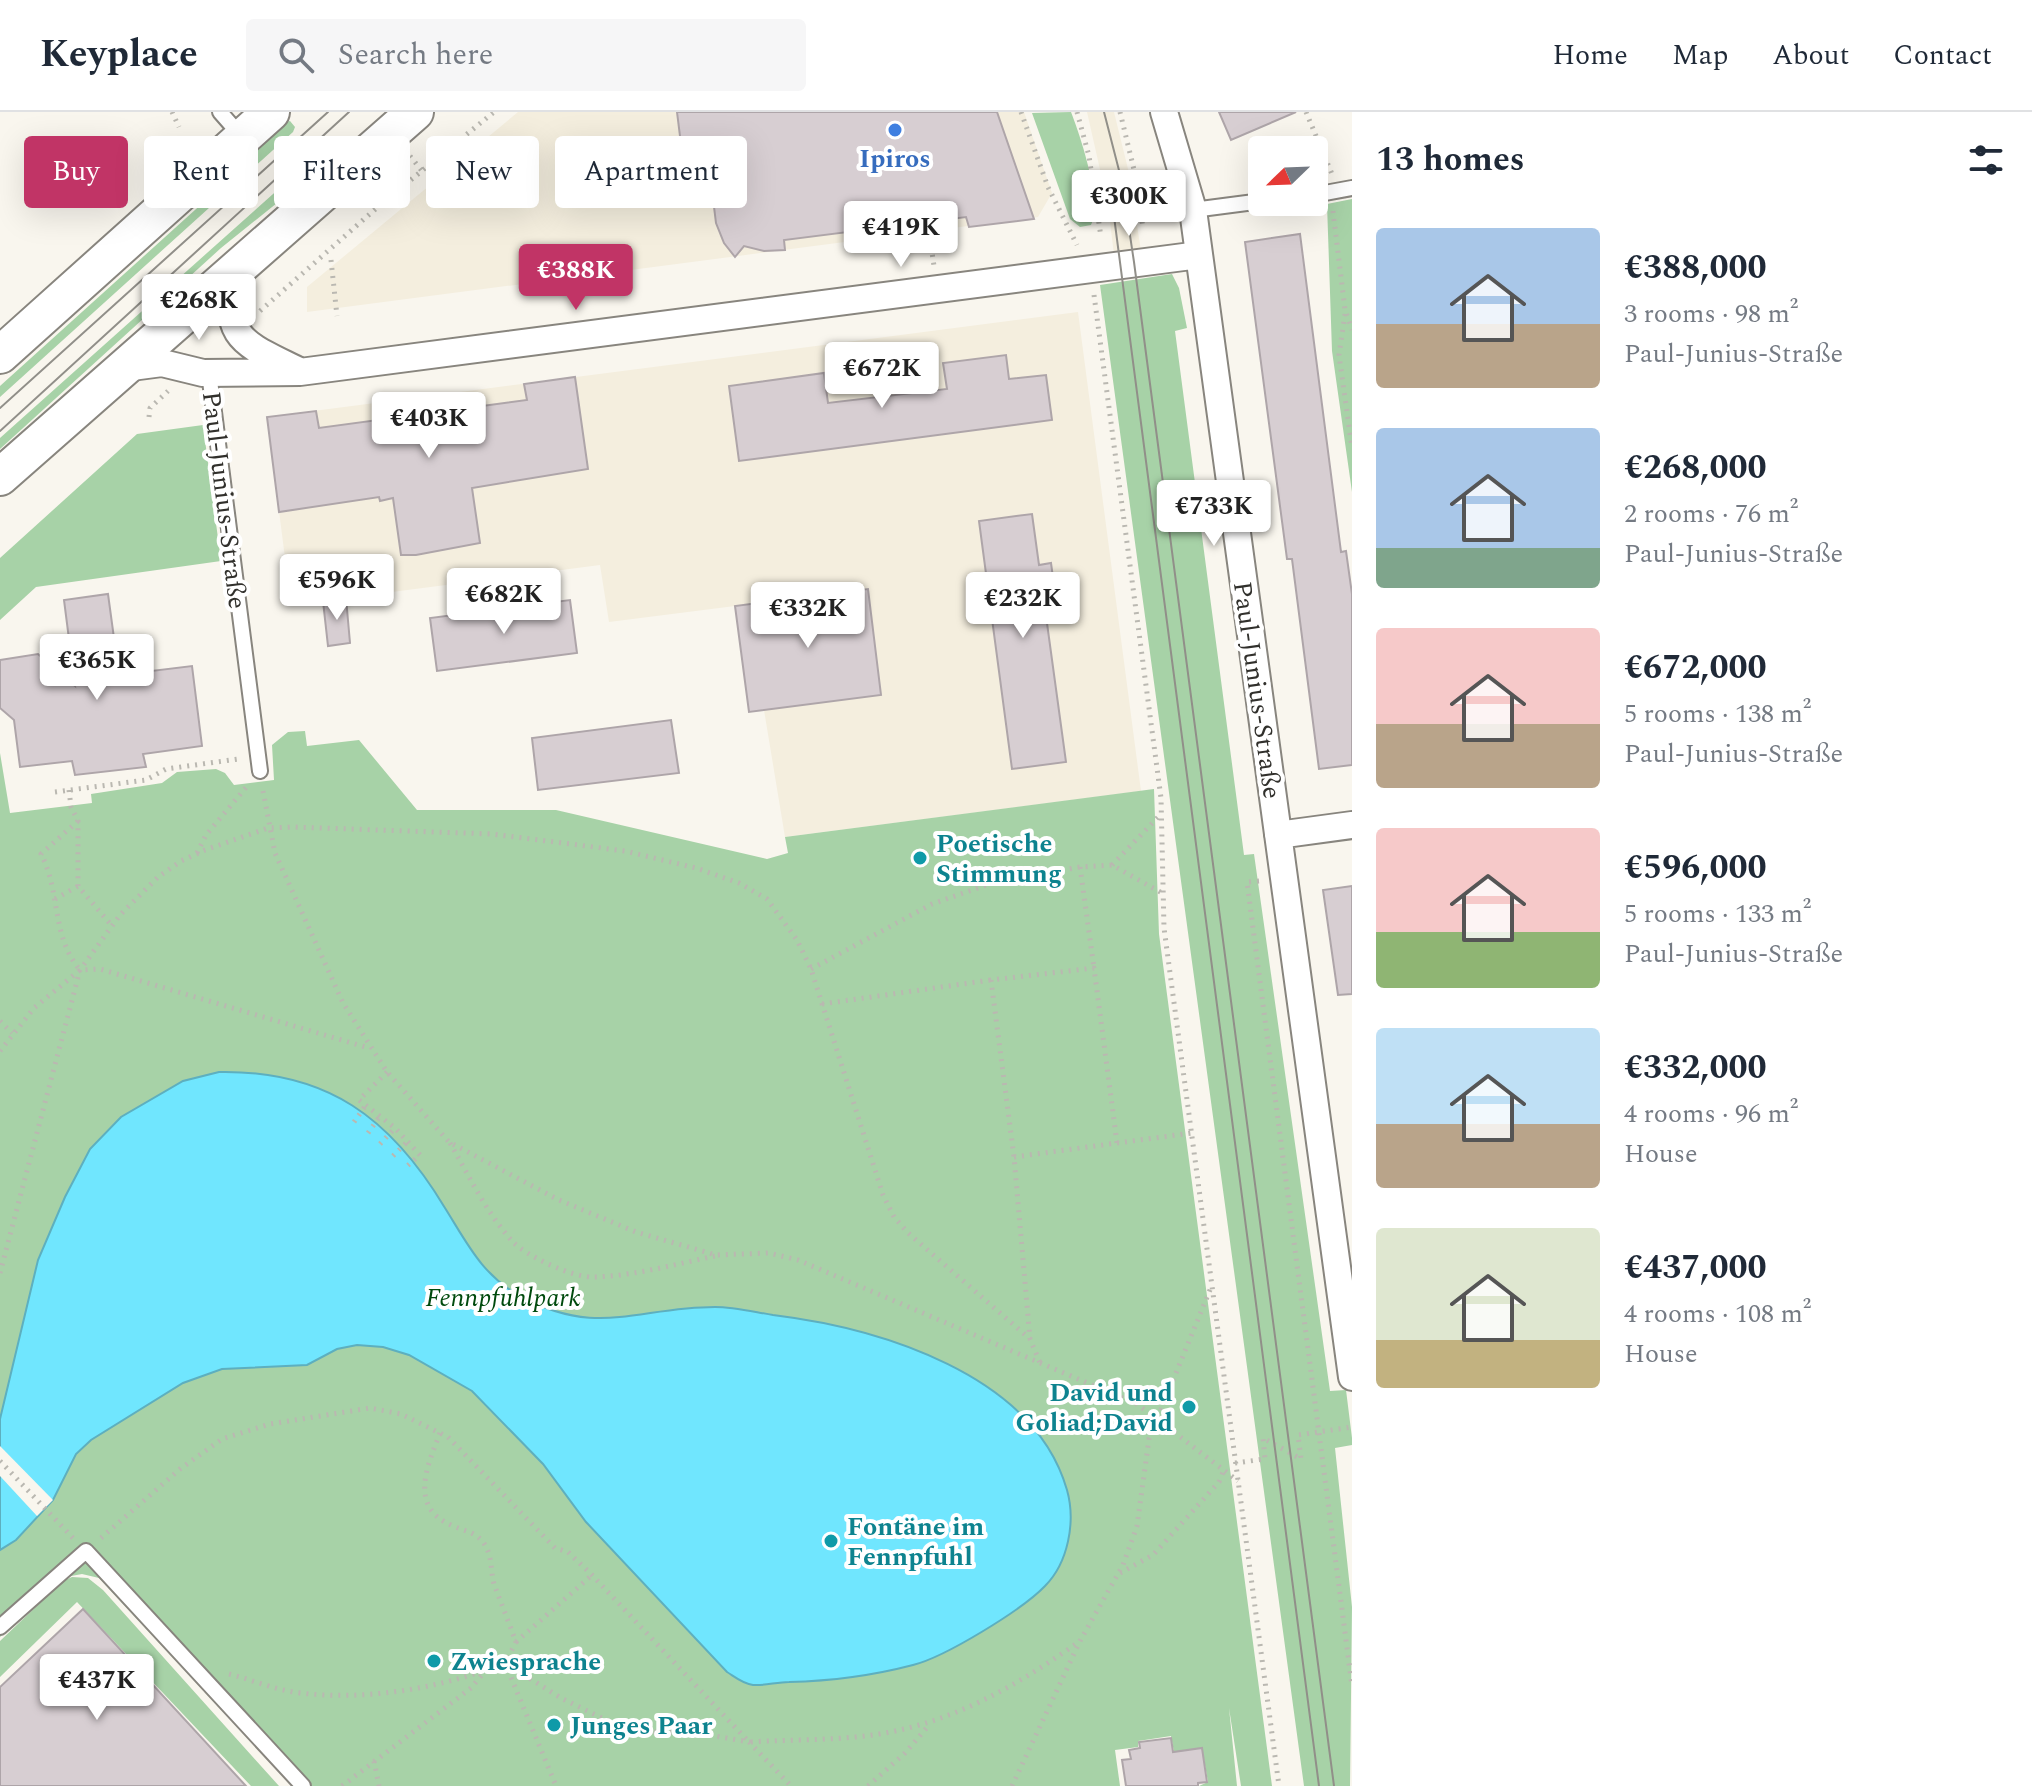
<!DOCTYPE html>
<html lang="en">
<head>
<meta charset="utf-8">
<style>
	:root { --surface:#fff; --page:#f6f6f7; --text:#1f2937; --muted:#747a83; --line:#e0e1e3; --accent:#c13466 }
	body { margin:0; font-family:Spectral,serif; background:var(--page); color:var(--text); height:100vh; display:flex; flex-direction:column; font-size:30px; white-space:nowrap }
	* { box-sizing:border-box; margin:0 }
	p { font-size:26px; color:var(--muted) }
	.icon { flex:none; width:44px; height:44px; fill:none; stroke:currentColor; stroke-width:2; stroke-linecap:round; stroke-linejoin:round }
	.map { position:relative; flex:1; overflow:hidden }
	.details { display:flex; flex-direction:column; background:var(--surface); width:680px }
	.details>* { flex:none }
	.guide { position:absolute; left:24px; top:24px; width:760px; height:72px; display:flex; gap:16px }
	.needle { width:52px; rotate:247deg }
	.fabs { position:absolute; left:1248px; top:24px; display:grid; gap:16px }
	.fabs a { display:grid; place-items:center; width:80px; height:80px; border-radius:8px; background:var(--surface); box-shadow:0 8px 32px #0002; font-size:40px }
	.price { position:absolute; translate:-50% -68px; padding:0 18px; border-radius:8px; background:#fff; color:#222; font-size:26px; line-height:52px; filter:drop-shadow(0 2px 4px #0008) }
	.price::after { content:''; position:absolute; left:50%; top:48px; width:24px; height:18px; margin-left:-12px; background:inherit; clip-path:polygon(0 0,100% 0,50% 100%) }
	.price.active { background:var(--accent); color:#fff }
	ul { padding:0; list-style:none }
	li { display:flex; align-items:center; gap:24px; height:200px; padding:0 24px }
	li span { display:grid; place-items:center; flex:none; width:224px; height:160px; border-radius:8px; color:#555 }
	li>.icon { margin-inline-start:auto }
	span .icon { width:96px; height:96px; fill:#fffc; stroke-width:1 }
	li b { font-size:34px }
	h2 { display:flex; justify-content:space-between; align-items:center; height:96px; padding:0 24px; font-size:34px }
	.pill { padding:0 28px; border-radius:8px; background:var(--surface); box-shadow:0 8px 32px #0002; font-size:28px; line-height:72px }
	.pill.active { background:var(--accent); color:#fff }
	header { display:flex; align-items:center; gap:48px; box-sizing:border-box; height:112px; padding:0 40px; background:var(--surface); border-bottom:2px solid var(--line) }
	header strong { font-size:38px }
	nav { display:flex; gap:44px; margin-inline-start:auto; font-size:28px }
	.search { width:560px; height:72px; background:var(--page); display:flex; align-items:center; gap:20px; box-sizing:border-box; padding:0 28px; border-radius:8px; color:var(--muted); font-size:30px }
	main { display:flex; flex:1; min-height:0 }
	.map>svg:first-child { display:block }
	.built { fill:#f4eede }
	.green { fill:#a7d2a7 }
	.water { fill:#70e6fe; stroke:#5dafbf; stroke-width:2 }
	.pier { fill:#f9f6ee }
	.building { fill:#d7ced2; stroke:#aea5a9; stroke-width:2 }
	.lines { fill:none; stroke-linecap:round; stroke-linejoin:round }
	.service-casing { stroke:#88857e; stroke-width:18 }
	.minor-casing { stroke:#88857e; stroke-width:30 }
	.secondary-casing { stroke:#88857e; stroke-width:40 }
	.path { stroke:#bab8b1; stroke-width:5; stroke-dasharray:2 6; stroke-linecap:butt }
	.service { stroke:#fff; stroke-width:14 }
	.minor { stroke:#fff; stroke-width:26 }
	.secondary { stroke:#fff; stroke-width:36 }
	.tram { stroke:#918f89; stroke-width:2 }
	.shop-dot { fill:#3f7fe0; stroke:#fff; stroke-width:3 }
	.culture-dot { fill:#0f9aa8; stroke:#fff; stroke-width:3 }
	.labels { text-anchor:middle; stroke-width:8; stroke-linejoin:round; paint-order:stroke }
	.shop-label { font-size:26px; font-weight:bold; fill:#366cbe; stroke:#fff }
	.street-label { font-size:26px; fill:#31302c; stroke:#fff }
	.culture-label { font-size:26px; font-weight:bold; fill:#0d838f; stroke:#fff; text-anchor:start }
	.park-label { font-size:26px; font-style:italic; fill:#004a0d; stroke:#fff }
</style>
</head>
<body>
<header>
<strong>Keyplace</strong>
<div class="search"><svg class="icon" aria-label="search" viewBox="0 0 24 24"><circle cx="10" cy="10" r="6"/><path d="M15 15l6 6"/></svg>Search here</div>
<nav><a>Home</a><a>Map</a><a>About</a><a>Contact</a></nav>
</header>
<main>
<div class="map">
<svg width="1352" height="1674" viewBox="0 0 1352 1674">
	<rect width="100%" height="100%" fill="#f9f6ee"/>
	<!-- built -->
	<path class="built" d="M518 0H1024L1052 81 1038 105 307 200V175Z
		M1087 0H1114L1129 61 1141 139 1114 143 1108 93Z
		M1078 200 1141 679 785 725 764 598 749 600 735 494 609 510 600 453 291 493 267 305Z"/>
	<!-- green -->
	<path class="green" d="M1071 0C1080 23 1103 91 1091 113L1080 115 1070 107 1032 1Z
		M290 9 295 15 293 20 0 285V274L216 79 283 11Z
		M320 40 326 47 323 54 221 136 0 337V326Z
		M1352 87V380L1332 239 1327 92Z
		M1172 162 1179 176 1187 216 1175 219 1244 743 1254 742 1330 1279 1346 1278 1352 1326V1333L1335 1336 1352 1495 1350 1674H1304L1100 173Z
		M203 313 221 449 36 475 0 508V446L137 322Z
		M305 619 307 634 359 628 417 698H556L767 747 788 741 785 725 1154 677 1159 822 1272 1674H1241L1229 1596 1237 1674H1199L1208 1670 1202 1636 1174 1640 1171 1624 1138 1629V1635L1115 1638 1120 1674H292L99 1466 82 1462 66 1465 0 1525V641L10 701 92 691 91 682 162 671 177 660 216 657 225 661 234 673 274 668 272 633 288 620Z
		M72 1465 88 1466 103 1478 279 1674H251L77 1490 0 1565V1529L63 1469Z"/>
	<!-- water -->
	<path class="water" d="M219 960C327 958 391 1006 445 1096 467 1131 482 1163 520 1184 597 1226 638 1195 715 1195 734 1195 754 1200 773 1203 879 1216 1034 1262 1067 1378 1076 1410 1068 1451 1045 1474 1022 1498 945 1545 913 1553 871 1564 832 1569 789 1570 777 1570 764 1574 753 1573 743 1572 735 1565 727 1560L586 1410 543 1352 472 1279 409 1243 383 1235 357 1233 337 1237 307 1253 222 1257 183 1271 91 1328 76 1342 53 1388 16 1428 0 1438V1307L38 1148 65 1085 90 1037 121 1005 183 969Z"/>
	<!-- pier -->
	<path class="pier" d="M0 1334 53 1388 37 1404 0 1364Z"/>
	<!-- building -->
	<path class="building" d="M677 0H997L1034 107 969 115 966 105 784 128 785 138 764 139 744 134 735 145 724 131 716 111 707 38 684 56Z
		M1219 0H1296L1231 28Z
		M1300 122 1341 440 1346 439 1352 482V653L1319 657 1292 447H1287L1245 130Z
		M1006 243 1009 267 1046 263 1052 308 739 349 729 274 824 261 828 291 947 277 943 251Z
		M575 265 588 357 472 376 480 431 416 443H401L393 386 380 389 379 385 279 400 267 305 316 299 319 316 527 288 524 272Z
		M1032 402 1039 453 1051 451 1055 480 1043 482 1066 650 1012 657 979 409Z
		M868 477 881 583 749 600 735 494Z
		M108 482 119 563 192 554 202 634 143 642 146 655 75 663 72 649 20 655 14 608 0 596V548L38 542 75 574 64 488Z
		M346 486 350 531 328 534 323 489Z
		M570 488 577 541 437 559 430 506Z
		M671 608 679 661 538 678 532 626Z
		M1352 774V882L1338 883 1323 778Z
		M83 1497 246 1674H0V1575Z
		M1171 1626 1173 1640 1202 1636 1207 1670 1198 1671V1674H1126L1122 1648 1131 1647 1129 1638 1140 1636 1139 1630Z"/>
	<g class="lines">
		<defs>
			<path id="service" d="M220 0 241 24
				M1314 83 1352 76
				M1193 98 1262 89
				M209 261 260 659
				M0 1515 86 1439 303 1674"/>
			<path id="minor" d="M1164 0 1193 98 1352 1265
				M237 158C221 226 241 230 297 258
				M124 256 162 251 203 261 300 260 1199 143
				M1278 723 1352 713"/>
			<path id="secondary" d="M0 243 271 0
				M0 365 415 0"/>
		</defs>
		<!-- service casing -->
		<use href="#service" class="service-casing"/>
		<!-- minor casing -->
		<use href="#minor" class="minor-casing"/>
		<!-- secondary casing -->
		<use href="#secondary" class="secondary-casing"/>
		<!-- path -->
		<path class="path" d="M172 0 179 15
			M1021 0 1048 75 1077 133
			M1077 0 1089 44 1101 125
			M1120 0 1137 70 1143 117
			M1306 0 1332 62
			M410 44 422 59
			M1140 91 1163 87
			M1333 99 1345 198 1352 218
			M930 127 934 154
			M331 148 337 204
			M1094 183 1161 686 1164 816 1279 1674
			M260 199 380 93 494 0
			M1345 202 1339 243 1352 336
			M149 305 150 296 168 279
			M69 678 71 695 78 709V774L112 814
			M263 679 275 741 343 891 387 960 449 1030 559 1088 636 1120 716 1143 769 1141 798 1148 1137 1292 1238 1369
			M55 680 146 668 166 657 238 647
			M78 709 41 742C61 780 51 824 80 858
			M197 741 206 723 248 673
			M1112 753 1161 702
			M1080 755 1094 856
			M1259 769 1247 770 1352 1574
			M55 787 78 774
			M811 857 932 792 995 770 1080 755 1112 753 1162 781
			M822 892 991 868
			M0 909 12 921
			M0 939 34 896 80 858 100 857 369 936
			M387 960 359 988 395 1016 420 1043 406 1055
			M354 1010 366 993
			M368 1021 380 1004
			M450 1031C469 1064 486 1100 512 1129 526 1144 573 1166 594 1165 634 1164 676 1152 715 1144
			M1117 1031 1192 1021
			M380 1032 395 1016
			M393 1044 408 1029
			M1014 1045 1117 1031 1094 856 991 868 1014 1045 1030 1227
			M0 1161 80 858 120 803 158 765 181 749 205 738 268 716 293 715 492 722 625 739 696 756 739 771 767 787 797 828 811 857 883 1083 894 1105 908 1121 1030 1227 1041 1253
			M440 1321C428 1352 408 1395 451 1413 463 1419 474 1419 483 1430 493 1444 490 1457 494 1472 501 1491 509 1511 516 1530L505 1551 556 1674
			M0 1349 73 1426
			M1235 1351 1265 1347 1263 1326 1301 1347 1298 1323 1352 1315
			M101 1426 180 1357 222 1327 270 1312 370 1296 401 1302 448 1325 555 1436 568 1440 592 1463 749 1630C795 1627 841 1629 885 1621 958 1608 1021 1571 1080 1529
			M1120 1461 1153 1443 1219 1370 1223 1360
			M516 1530 592 1463
			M229 1562C253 1568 275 1578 300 1581 368 1589 442 1576 505 1551L561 1586 606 1608 655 1620 704 1622 749 1630 791 1674
			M374 1649 379 1674
			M342 1674 471 1576 485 1559
			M868 1674 905 1641 930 1612
			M1012 1674 1080 1529 1123 1453 1137 1414 1149 1327 1212 1173"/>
		<!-- service -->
		<use href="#service" class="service"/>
		<!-- minor -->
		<use href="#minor" class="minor"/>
		<!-- secondary -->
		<use href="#secondary" class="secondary"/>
		<!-- tram -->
		<path class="tram" d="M1104 0 1122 70 1134 150 1334 1674
			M1109 66 1319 1674
			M0 296 328 0
			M0 319 349 0"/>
	</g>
	<!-- markers -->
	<circle class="shop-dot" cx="895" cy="18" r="8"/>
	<g class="culture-dot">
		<circle cx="920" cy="746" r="8"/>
		<circle cx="1189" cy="1295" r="8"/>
		<circle cx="831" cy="1429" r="8"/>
		<circle cx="434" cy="1549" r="8"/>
		<circle cx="554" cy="1613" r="8"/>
	</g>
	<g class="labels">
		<!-- shop labels -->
		<g class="shop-label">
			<text x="895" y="55">Ipiros</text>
		</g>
		<!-- street labels -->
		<g class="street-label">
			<text transform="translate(225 388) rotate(83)" y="9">Paul-Junius-Straße</text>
			<text transform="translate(1258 578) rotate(82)" y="9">Paul-Junius-Straße</text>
		</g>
		<!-- culture labels -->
		<g class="culture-label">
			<text x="936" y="740">Poetische<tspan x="936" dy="30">Stimmung</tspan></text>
			<text x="1173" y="1289" text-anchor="end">David und<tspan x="1173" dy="30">Goliad;David</tspan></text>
			<text x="847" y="1423">Fontäne im<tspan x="847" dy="30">Fennpfuhl</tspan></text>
			<text x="450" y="1558">Zwiesprache</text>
			<text x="570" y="1622">Junges Paar</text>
		</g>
		<!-- park labels -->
		<g class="park-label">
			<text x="503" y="1194">Fennpfuhlpark</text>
		</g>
	</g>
</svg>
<div class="fabs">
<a><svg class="needle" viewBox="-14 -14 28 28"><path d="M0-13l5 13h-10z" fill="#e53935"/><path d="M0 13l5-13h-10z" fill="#747a83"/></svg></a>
</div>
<b class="price" style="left:1129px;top:126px">€300K</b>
<b class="price" style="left:901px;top:157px">€419K</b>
<b class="price active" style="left:576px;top:200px">€388K</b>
<b class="price" style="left:199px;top:230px">€268K</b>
<b class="price" style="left:882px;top:298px">€672K</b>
<b class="price" style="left:429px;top:348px">€403K</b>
<b class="price" style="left:1214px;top:436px">€733K</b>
<b class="price" style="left:337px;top:510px">€596K</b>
<b class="price" style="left:504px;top:524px">€682K</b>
<b class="price" style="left:1023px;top:528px">€232K</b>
<b class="price" style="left:808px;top:538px">€332K</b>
<b class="price" style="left:97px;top:590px">€365K</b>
<b class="price" style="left:97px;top:1610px">€437K</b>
<div class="guide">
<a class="pill active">Buy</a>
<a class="pill">Rent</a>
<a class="pill">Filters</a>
<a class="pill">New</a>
<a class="pill">Apartment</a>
</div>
</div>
<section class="details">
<h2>13 homes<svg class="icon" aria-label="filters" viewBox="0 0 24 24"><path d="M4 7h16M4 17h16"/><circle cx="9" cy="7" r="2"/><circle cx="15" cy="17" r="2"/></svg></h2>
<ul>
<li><span style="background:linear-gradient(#a9c7e8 60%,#b9a48a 0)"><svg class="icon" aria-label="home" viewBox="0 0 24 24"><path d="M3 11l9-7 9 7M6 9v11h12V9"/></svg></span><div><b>€388,000</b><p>3 rooms · 98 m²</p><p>Paul-Junius-Straße</p></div></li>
<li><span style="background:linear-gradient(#a9c7e8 75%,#7fa58c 0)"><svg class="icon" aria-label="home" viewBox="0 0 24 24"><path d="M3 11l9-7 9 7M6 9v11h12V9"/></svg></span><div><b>€268,000</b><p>2 rooms · 76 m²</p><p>Paul-Junius-Straße</p></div></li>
<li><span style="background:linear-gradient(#f6c9c9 60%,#b9a48a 0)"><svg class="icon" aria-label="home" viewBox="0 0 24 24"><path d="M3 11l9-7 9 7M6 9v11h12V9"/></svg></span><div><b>€672,000</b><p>5 rooms · 138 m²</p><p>Paul-Junius-Straße</p></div></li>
<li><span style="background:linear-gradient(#f6c9c9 65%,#8fb573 0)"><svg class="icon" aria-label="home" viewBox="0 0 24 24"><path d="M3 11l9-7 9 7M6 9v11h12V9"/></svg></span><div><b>€596,000</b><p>5 rooms · 133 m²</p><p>Paul-Junius-Straße</p></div></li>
<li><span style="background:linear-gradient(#bfe0f5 60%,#b9a48a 0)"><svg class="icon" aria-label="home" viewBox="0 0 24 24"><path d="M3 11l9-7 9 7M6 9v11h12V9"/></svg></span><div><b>€332,000</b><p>4 rooms · 96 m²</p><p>House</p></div></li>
<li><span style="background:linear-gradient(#dfe7d0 70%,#c2b280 0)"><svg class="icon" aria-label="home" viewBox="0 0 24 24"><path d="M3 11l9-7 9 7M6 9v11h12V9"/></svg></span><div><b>€437,000</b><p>4 rooms · 108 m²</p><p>House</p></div></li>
</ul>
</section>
</main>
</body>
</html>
